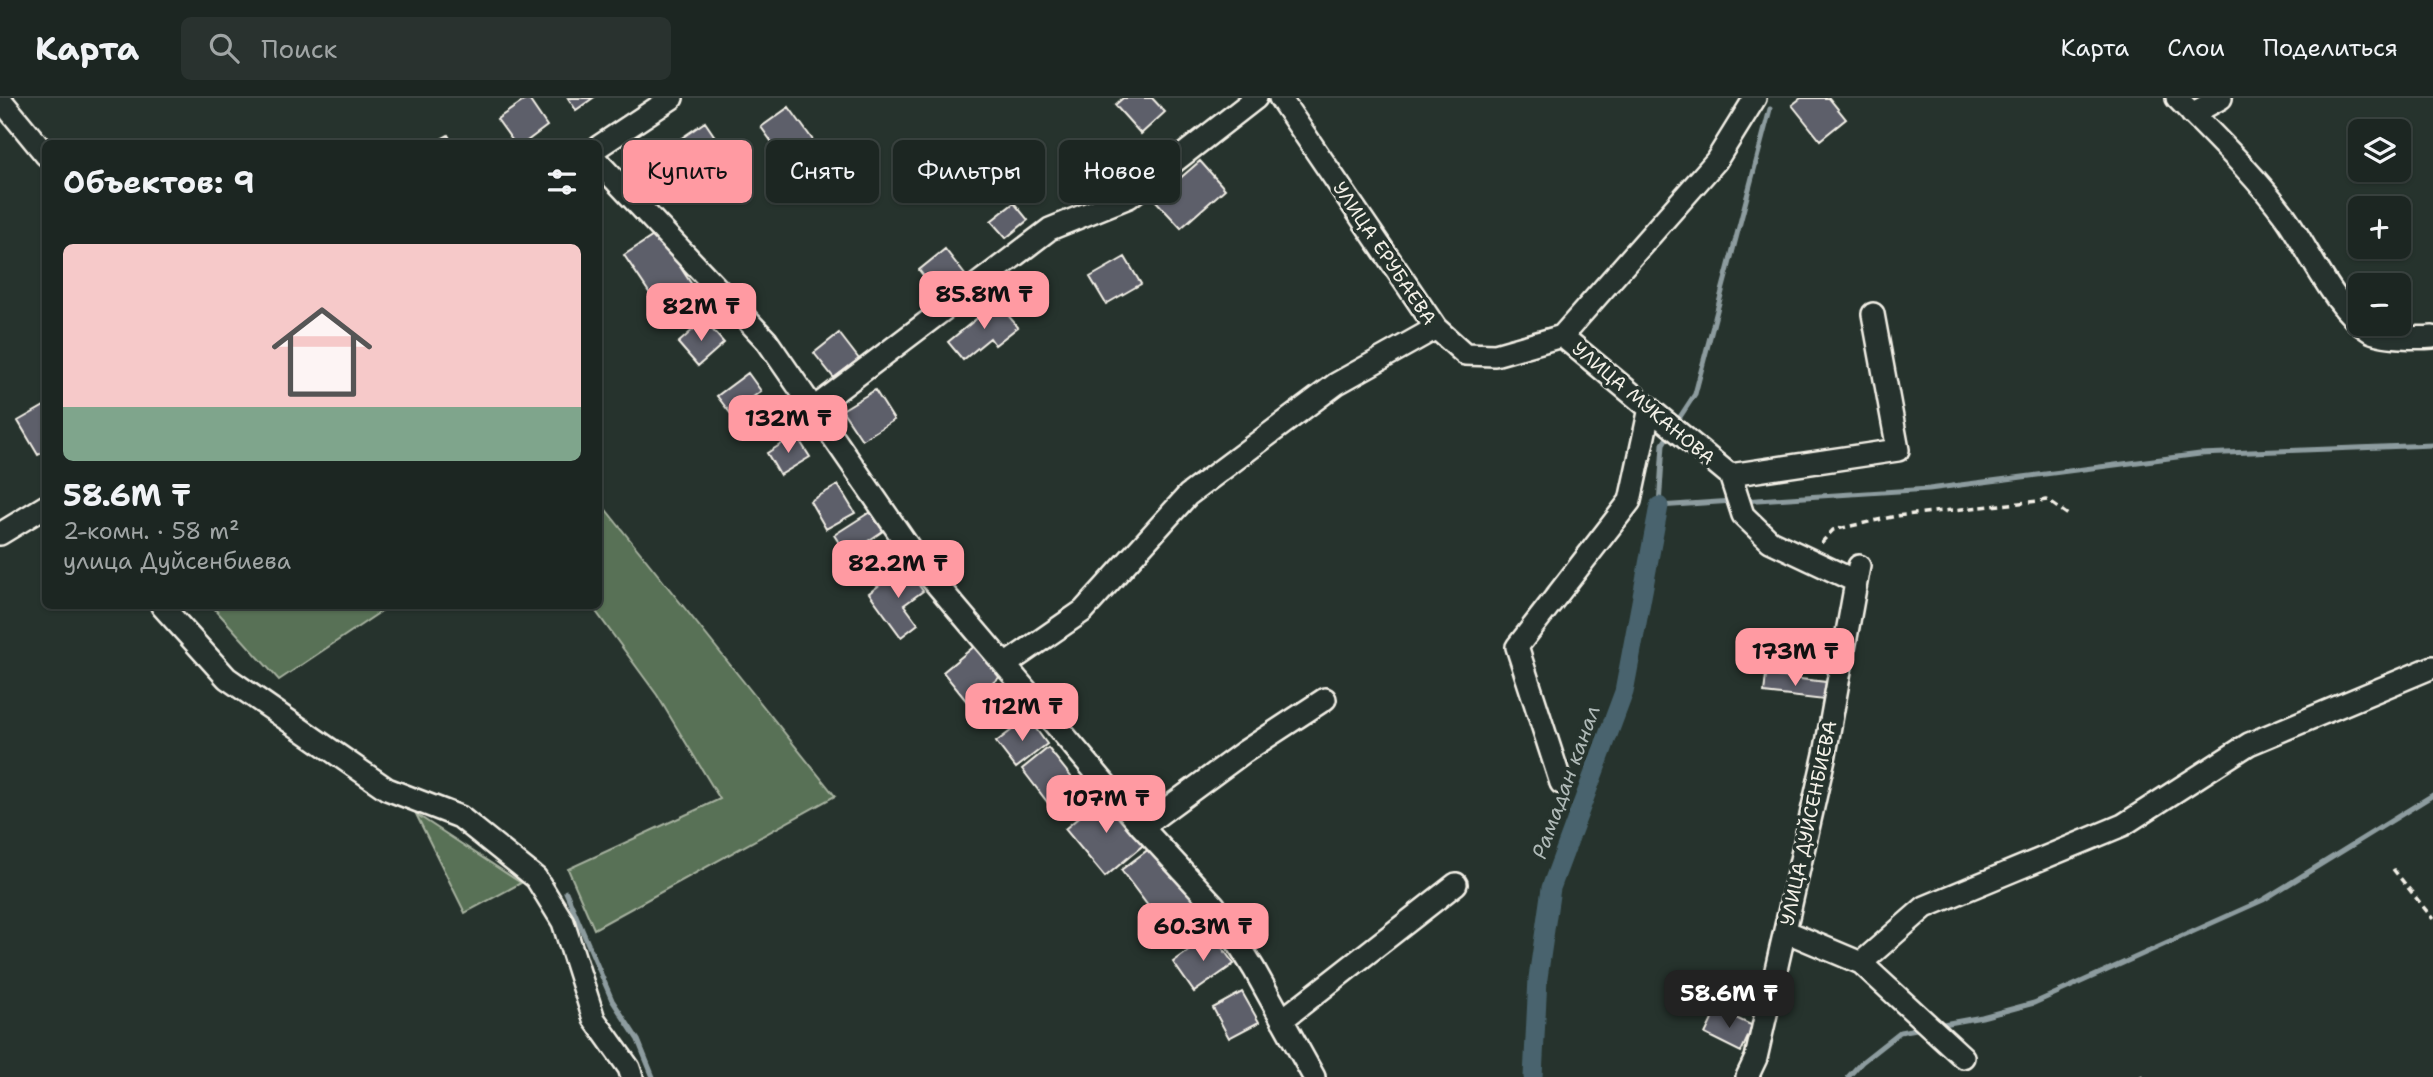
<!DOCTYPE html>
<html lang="ru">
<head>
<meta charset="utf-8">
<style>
	:root { --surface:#1c2622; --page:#29322f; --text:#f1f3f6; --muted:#a0a5a5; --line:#3a4340; --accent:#ff9aa2 }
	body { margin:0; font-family:"Shantell Sans",sans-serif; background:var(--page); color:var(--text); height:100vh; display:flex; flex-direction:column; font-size:26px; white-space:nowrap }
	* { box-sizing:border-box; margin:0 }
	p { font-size:23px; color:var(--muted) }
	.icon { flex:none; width:38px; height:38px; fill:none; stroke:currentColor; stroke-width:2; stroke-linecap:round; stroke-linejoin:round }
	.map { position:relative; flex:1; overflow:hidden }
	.sheet { position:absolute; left:42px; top:42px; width:560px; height:469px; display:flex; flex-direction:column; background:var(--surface); border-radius:10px; box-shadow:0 2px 5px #0004,0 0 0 2px var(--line) }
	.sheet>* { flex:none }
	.top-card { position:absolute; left:623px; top:42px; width:665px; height:63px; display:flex; gap:14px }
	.fabs { position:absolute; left:2348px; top:21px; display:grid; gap:14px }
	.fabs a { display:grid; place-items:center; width:63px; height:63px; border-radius:10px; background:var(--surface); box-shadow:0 2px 5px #0004,0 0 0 2px var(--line); font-size:35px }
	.price { position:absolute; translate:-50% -60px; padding:0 16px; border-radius:14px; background:var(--accent); color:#111; font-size:23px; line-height:46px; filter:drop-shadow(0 2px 4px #0008) }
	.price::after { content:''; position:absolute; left:50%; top:42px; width:21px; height:16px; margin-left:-10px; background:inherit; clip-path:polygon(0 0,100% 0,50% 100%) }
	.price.current { background:#222; color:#fff }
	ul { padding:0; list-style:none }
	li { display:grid; align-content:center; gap:14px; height:371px; padding:0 21px }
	li span { display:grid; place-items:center; height:217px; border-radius:10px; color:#555 }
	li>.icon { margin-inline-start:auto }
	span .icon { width:126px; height:126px; fill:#fffc; stroke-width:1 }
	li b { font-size:30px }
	h2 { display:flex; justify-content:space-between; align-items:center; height:84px; padding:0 21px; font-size:30px }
	.chip { padding:0 24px; border-radius:10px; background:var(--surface); box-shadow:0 2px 5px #0004,0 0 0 2px var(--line); font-size:24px; line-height:63px }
	.chip.current { background:var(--accent); color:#111 }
	header { display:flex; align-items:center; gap:42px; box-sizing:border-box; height:98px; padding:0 35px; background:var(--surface); border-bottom:2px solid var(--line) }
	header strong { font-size:33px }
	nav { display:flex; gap:38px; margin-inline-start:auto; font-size:24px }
	.search { width:490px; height:63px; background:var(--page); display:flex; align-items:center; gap:18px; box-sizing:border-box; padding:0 24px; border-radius:10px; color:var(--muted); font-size:26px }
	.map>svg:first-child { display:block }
	.green { fill:#587156; stroke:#a6b19f; stroke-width:2 }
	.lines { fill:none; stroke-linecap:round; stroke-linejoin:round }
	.stream { stroke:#8d9c9f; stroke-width:5 }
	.canal { stroke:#48646e; stroke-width:19 }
	.building { fill:#5d5e6a; stroke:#f4f1e8; stroke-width:2 }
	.street-casing { stroke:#f4f1e8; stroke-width:26 }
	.path { stroke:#f4f1e8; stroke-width:3.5; stroke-dasharray:7 5; stroke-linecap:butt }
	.street { stroke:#26332d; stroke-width:21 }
	.labels { text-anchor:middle; stroke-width:7; stroke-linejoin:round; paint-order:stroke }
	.street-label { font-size:19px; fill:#f4f1e8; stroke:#26332d }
	.water-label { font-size:21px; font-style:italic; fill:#afb9b7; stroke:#26332d }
</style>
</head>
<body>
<header>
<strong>Карта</strong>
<div class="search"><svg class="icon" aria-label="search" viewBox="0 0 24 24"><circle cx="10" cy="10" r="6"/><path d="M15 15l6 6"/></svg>Поиск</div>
<nav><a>Карта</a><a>Слои</a><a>Поделиться</a></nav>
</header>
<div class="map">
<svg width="2433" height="979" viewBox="0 0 2433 979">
	<rect width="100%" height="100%" fill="#26332d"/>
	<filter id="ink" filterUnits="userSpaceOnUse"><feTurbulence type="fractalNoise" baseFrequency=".0143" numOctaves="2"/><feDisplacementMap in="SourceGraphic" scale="14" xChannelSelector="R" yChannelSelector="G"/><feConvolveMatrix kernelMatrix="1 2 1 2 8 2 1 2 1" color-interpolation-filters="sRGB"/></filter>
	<g filter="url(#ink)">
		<!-- green -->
		<path class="green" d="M599 403 835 698 594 831 568 771 720 701 657 597 592 508H598Z
			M212 508H389L279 582Z
			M416 716 521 785 465 815Z"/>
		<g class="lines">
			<!-- stream -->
			<path class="stream" d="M1676 325 1695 296 1770 11
				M1671 333 1663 346 1659 408 1733 403
				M1742 403 1929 391 2200 356 2433 347
				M566 794 612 902 638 942 653 979
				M1938 927 1982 919 2034 905 2263 802 2433 697
				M1848 979 1862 964 1900 934 1922 930"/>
			<!-- canal -->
			<path class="canal" d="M1533 979 1538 880 1551 790 1624 594 1659 408"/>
		</g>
		<!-- building -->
		<path class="building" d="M528 0 547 28 523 46H515L497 21Z
			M568 0H593L576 12Z
			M1123 0H1152L1165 14 1141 36 1115 7Z
			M1801 0H1829L1846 21 1820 42 1792 7Z
			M789 9 815 45 787 65 761 29Z
			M705 24 728 58 667 99 644 66Z
			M448 37 453 46H432Z
			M1200 63 1225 91 1181 130 1155 102Z
			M1014 105 1028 122 1006 140 991 123Z
			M658 135 696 193 663 215 624 157Z
			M945 151 966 178 940 199 919 172Z
			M1125 159 1141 186 1106 206 1090 179Z
			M997 204 1018 229 995 247 990 240 963 262 948 244Z
			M704 222 724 245 698 268 678 245Z
			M839 235 859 261 834 280 814 255Z
			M748 275 761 293 731 316 717 298Z
			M875 292 894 322 862 342 842 312Z
			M46 307V353L38 357 18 323Z
			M796 337 810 359 780 377 767 355Z
			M838 387 855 415 826 431 810 403Z
			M870 414 883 433 847 457 834 437Z
			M905 468 923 493 904 507 918 526 901 539 869 495Z
			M976 547 1001 578 968 605 943 574Z
			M1766 577 1826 584 1824 602 1764 595Z
			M1028 620 1047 646 1016 670 996 644Z
			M1048 650 1085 696 1058 718 1022 671Z
			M1108 695 1148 743 1105 779 1065 731Z
			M1153 748 1199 809 1167 833 1121 772Z
			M1212 836 1234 866 1194 894 1173 864Z
			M1242 894 1259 924 1229 940 1213 910Z
			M1717 911 1753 928 1741 954 1705 936Z"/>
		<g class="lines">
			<defs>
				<path id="street" d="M1280 0 1436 230 1465 256 1495 257 1562 238
					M1755 0 1716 63 1562 238 1730 377 1743 417 1770 443 1855 483
					M2177 0C2214 38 2254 76 2285 118 2310 153 2334 211 2370 233 2381 240 2420 240 2433 239
					M0 1 46 57
					M2192 16 2221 0
					M598 49 672 0
					M598 64 767 243 926 474 1142 729 1214 807 1254 871 1314 979
					M814 310 1050 131 1129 99 1256 0
					M1730 377 1898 352 1873 216
					M0 436 46 408
					M162 508 227 580 387 691 460 719 536 780 563 824 594 921 629 970 632 979
					M1005 567 1083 513 1188 397 1336 286 1436 230
					M1561 685 1517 549 1630 403 1650 310
					M1142 729 1244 654 1325 601
					M1785 833 1861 865 1963 959
					M1861 865 1925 809 2123 727 2249 646 2433 569
					M1282 922 1456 786
					M1747 979 1756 960 1825 656 1859 468"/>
			</defs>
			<!-- street casing -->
			<use href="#street" class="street-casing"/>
			<!-- path -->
			<path class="path" d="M1821 445 1833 432 1896 418 2047 402 2071 419
				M2393 771 2433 821
				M2141 977 2142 979"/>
			<!-- street -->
			<use href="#street" class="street"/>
		</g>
	</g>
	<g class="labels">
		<!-- street labels -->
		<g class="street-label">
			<text transform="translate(1385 155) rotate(56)" y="7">УЛИЦА ЕРУБАЕВА</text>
			<text transform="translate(1644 305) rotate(40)" y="7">УЛИЦА МУКАНОВА</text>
			<text transform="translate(1808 725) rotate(-78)" y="7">УЛИЦА ДУЙСЕНБИЕВА</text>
		</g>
		<!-- water labels -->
		<g class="water-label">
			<text transform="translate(1566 684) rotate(-70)" y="7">Рамадан канал</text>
		</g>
	</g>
</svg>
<div class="fabs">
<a><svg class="icon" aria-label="layers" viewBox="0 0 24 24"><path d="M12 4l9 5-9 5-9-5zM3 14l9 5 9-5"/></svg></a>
<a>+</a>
<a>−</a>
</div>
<b class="price" style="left:984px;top:233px">85.8M ₸</b>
<b class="price" style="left:701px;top:245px">82M ₸</b>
<b class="price" style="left:788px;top:357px">132M ₸</b>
<b class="price" style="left:898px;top:502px">82.2M ₸</b>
<b class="price" style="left:1795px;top:590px">173M ₸</b>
<b class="price" style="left:1022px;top:645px">112M ₸</b>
<b class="price" style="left:1106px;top:737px">107M ₸</b>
<b class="price" style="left:1203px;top:865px">60.3M ₸</b>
<b class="price current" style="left:1729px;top:932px">58.6M ₸</b>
<div class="top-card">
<a class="chip current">Купить</a>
<a class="chip">Снять</a>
<a class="chip">Фильтры</a>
<a class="chip">Новое</a>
</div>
<section class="sheet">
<h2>Объектов: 9<svg class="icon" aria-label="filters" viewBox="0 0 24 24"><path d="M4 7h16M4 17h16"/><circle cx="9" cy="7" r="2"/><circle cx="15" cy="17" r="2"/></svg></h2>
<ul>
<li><span style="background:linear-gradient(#f6c9c9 75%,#7fa58c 0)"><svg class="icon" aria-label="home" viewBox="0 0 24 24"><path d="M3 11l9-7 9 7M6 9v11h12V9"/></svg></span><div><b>58.6M ₸</b><p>2-комн. · 58 m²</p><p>улица Дуйсенбиева</p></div></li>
</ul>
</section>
</div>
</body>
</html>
